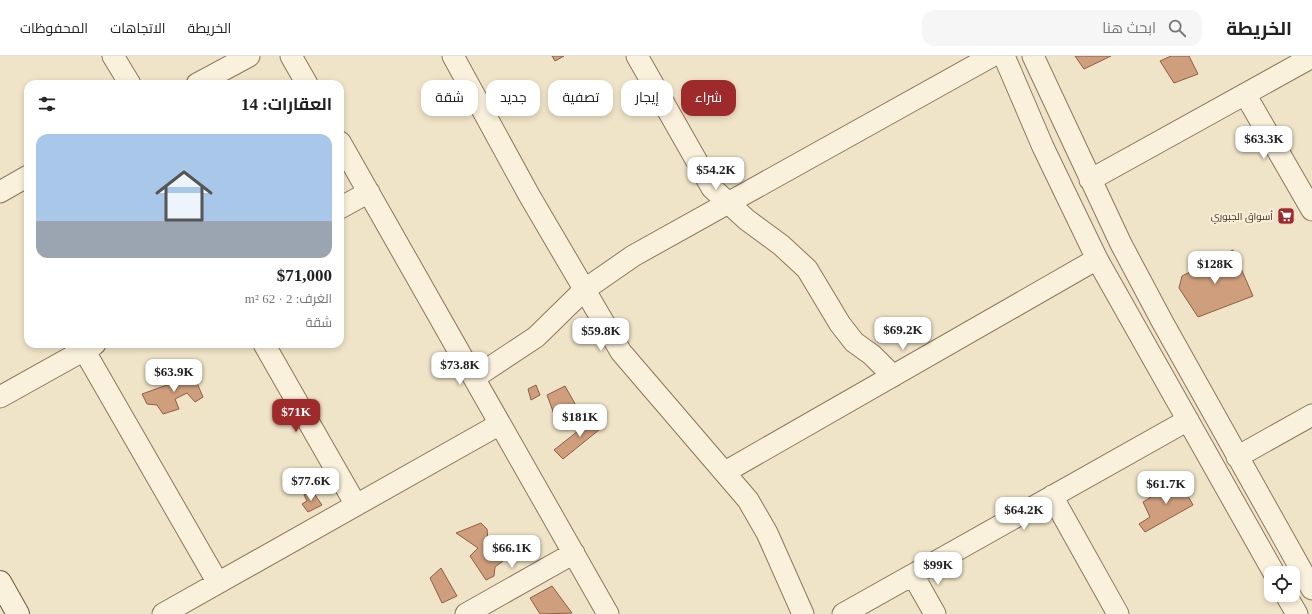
<!DOCTYPE html>
<html lang="ar">
<head>
<meta charset="utf-8">
<style>
	:root { --surface:#fff; --page:#f6f6f6; --text:#222; --muted:#767676; --line:#e0e0e0; --accent:#9e2a2b }
	body { margin:0; font-family:"Times New Roman",Cairo,serif; background:var(--page); color:var(--text); direction:rtl; height:100vh; display:flex; flex-direction:column; font-size:15px; white-space:nowrap }
	* { box-sizing:border-box; margin:0 }
	p { font-size:13px; color:var(--muted) }
	.icon { flex:none; width:22px; height:22px; fill:none; stroke:currentColor; stroke-width:2; stroke-linecap:round; stroke-linejoin:round }
	.map { position:relative; flex:1; overflow:hidden; direction:ltr }
	.drawer { position:absolute; left:24px; top:24px; width:320px; height:268px; display:flex; flex-direction:column; background:var(--surface); border-radius:12px; box-shadow:0 2px 6px #0003; direction:rtl }
	.drawer>* { flex:none }
	.banner { position:absolute; left:356px; top:24px; width:380px; height:36px; direction:rtl; display:flex; gap:8px }
	.buttons { position:absolute; left:1264px; top:510px; display:grid; gap:8px }
	.buttons a { display:grid; place-items:center; width:36px; height:36px; border-radius:8px; background:var(--surface); box-shadow:0 2px 6px #0003; font-size:20px }
	.price { position:absolute; translate:-50% -34px; padding:0 9px; border-radius:8px; background:#fff; color:#222; font-size:13px; line-height:26px; filter:drop-shadow(0 1px 2px #0008) }
	.price::after { content:''; position:absolute; left:50%; top:24px; width:12px; height:9px; margin-left:-6px; background:inherit; clip-path:polygon(0 0,100% 0,50% 100%) }
	.price.selected { background:var(--accent); color:#fff }
	ul { padding:0; list-style:none }
	li { display:grid; align-content:center; gap:8px; height:212px; padding:0 12px }
	li+li { border-top:1px solid var(--line) }
	li span { display:grid; place-items:center; height:124px; border-radius:12px; color:#555 }
	li>.icon { margin-inline-start:auto }
	span .icon { width:72px; height:72px; fill:#fffc; stroke-width:1 }
	li b { font-size:17px }
	h2 { display:flex; justify-content:space-between; align-items:center; height:48px; padding:0 12px; font-size:17px }
	.chip { padding:0 14px; border-radius:12px; background:var(--surface); box-shadow:0 2px 6px #0003; font-size:14px; line-height:36px }
	.chip.selected { background:var(--accent); color:#fff }
	header { display:flex; align-items:center; gap:24px; box-sizing:border-box; height:56px; padding:0 20px; background:var(--surface); border-bottom:1px solid var(--line) }
	header strong { font-size:19px }
	nav { display:flex; gap:22px; margin-inline-start:auto; font-size:14px }
	.search { width:280px; height:36px; background:var(--page); display:flex; align-items:center; gap:10px; box-sizing:border-box; padding:0 14px; border-radius:12px; color:var(--muted); font-size:15px }
	.map>svg:first-child { display:block }
	.building { fill:#cf9f7d; stroke:#8d5f41 }
	.lines { fill:none; stroke-linecap:round; stroke-linejoin:round }
	.street-casing { stroke:#8d765c; stroke-width:23 }
	.secondary-casing { stroke:#6f573f; stroke-width:24 }
	.street { stroke:#faf1dc; stroke-width:21 }
	.secondary { stroke:#faf1dc; stroke-width:22 }
	.labels { text-anchor:middle; stroke-width:4; stroke-linejoin:round; paint-order:stroke }
	.poi-label { font-size:10px; fill:#3d2e20; stroke:#f7eed8; text-anchor:end }
</style>
</head>
<body>
<header>
<strong>الخريطة</strong>
<div class="search"><svg class="icon" aria-label="search" viewBox="0 0 24 24"><circle cx="10" cy="10" r="6"/><path d="M15 15l6 6"/></svg>ابحث هنا</div>
<nav><a>الخريطة</a><a>الاتجاهات</a><a>المحفوظات</a></nav>
</header>
<div class="map">
<svg width="1312" height="558" viewBox="0 0 1312 558">
	<rect width="100%" height="100%" fill="#f0e4c8"/>
	<!-- building -->
	<path class="building" d="M552 0H564L555 5Z
		M1075 0H1111L1084 13Z
		M1171 0H1189L1198 18 1174 27 1160 5Z
		M1233 194 1253 240 1198 261 1179 232 1182 220Z
		M191 313 203 341 195 346 187 337 175 343 179 353 163 358 157 349 147 348 142 338 181 324 179 317Z
		M536 329 540 339 531 344 528 333Z
		M565 330 578 353 558 369 547 339Z
		M597 360 605 369 563 403 554 394Z
		M1179 424 1193 449 1145 476 1139 468 1150 461 1143 446Z
		M313 436 322 449 308 456 302 448 307 445 304 439Z
		M481 467 487 473 488 484 503 505 495 511 494 520 486 524 470 500 478 492 456 477Z
		M441 512 457 540 442 547 430 522Z
		M552 530 572 557 540 558 530 542Z"/>
	<g class="lines">
		<defs>
			<path id="street" d="M113 0 130 28
				M291 0 307 28
				M453 0 529 139 621 296 748 444 767 477 803 558
				M637 0 712 132 747 164 781 189 807 213 840 268 854 286 872 299 893 320
				M1004 0 1043 91 1097 203 1274 517
				M1033 0 1121 188 1163 267 1312 533
				M197 28 249 0
				M1245 38 1312 154
				M340 86 608 558
				M1090 124 1312 1
				M0 136 28 120
				M340 152 369 136
				M264 288 356 449
				M84 294 218 527
				M474 322 536 281 584 234 633 200 992 0
				M0 341 95 288
				M1237 401 1312 359
				M725 416 1097 203
				M1052 440 1118 558
				M913 519 935 558
				M1286 539 1297 558
				M163 558 500 368
				M466 558 574 497
				M843 558 1188 364"/>
			<path id="secondary" d="M0 526 18 558"/>
		</defs>
		<!-- street casing -->
		<use href="#street" class="street-casing"/>
		<!-- secondary casing -->
		<use href="#secondary" class="secondary-casing"/>
		<!-- street -->
		<use href="#street" class="street"/>
		<!-- secondary -->
		<use href="#secondary" class="secondary"/>
	</g>
	<!-- icons -->
	<defs>
		<symbol id="supermarket-square" viewBox="-11 -11 22 22"><rect x="-9" y="-9" width="18" height="18" rx="4" fill="#9e2a2b" stroke="#f7eed8"/><path d="M-6-5.5h2.5l.6 2H6L4.5 2H-2.5L-4.4-4H-6ZM-1.5 3.2a1.3 1.3 0 1 0 .1 0ZM3 3.2a1.3 1.3 0 1 0 .1 0Z" fill="#fff"/></symbol>
	</defs>
	<g fill-rule="evenodd">
		<use href="#supermarket-square" x="1276" y="150" width="20" height="20"/>
	</g>
	<g class="labels">
		<!-- poi labels -->
		<g class="poi-label">
			<text x="1273" y="164">أسواق الجبوري</text>
		</g>
	</g>
</svg>
<div class="buttons">
<a><svg class="icon" aria-label="locate" viewBox="0 0 24 24"><circle cx="12" cy="12" r="6"/><path d="M12 2v4M12 18v4M2 12h4M18 12h4"/></svg></a>
</div>
<b class="price" style="left:1264px;top:104px">$63.3K</b>
<b class="price" style="left:716px;top:135px">$54.2K</b>
<b class="price" style="left:1215px;top:229px">$128K</b>
<b class="price" style="left:903px;top:295px">$69.2K</b>
<b class="price" style="left:601px;top:296px">$59.8K</b>
<b class="price" style="left:460px;top:330px">$73.8K</b>
<b class="price" style="left:174px;top:337px">$63.9K</b>
<b class="price selected" style="left:296px;top:377px">$71K</b>
<b class="price" style="left:580px;top:382px">$181K</b>
<b class="price" style="left:311px;top:446px">$77.6K</b>
<b class="price" style="left:1166px;top:449px">$61.7K</b>
<b class="price" style="left:1024px;top:475px">$64.2K</b>
<b class="price" style="left:512px;top:513px">$66.1K</b>
<b class="price" style="left:938px;top:530px">$99K</b>
<div class="banner">
<a class="chip selected">شراء</a>
<a class="chip">إيجار</a>
<a class="chip">تصفية</a>
<a class="chip">جديد</a>
<a class="chip">شقة</a>
</div>
<section class="drawer">
<h2>العقارات: 14<svg class="icon" aria-label="filters" viewBox="0 0 24 24"><path d="M4 7h16M4 17h16"/><circle cx="9" cy="7" r="2"/><circle cx="15" cy="17" r="2"/></svg></h2>
<ul>
<li><span style="background:linear-gradient(#a9c7e8 70%,#9aa5b1 0)"><svg class="icon" aria-label="home" viewBox="0 0 24 24"><path d="M3 11l9-7 9 7M6 9v11h12V9"/></svg></span><div><b>$71,000</b><p>الغرف: 2 · 62 m²</p><p>شقة</p></div></li>
</ul>
</section>
</div>
</body>
</html>
